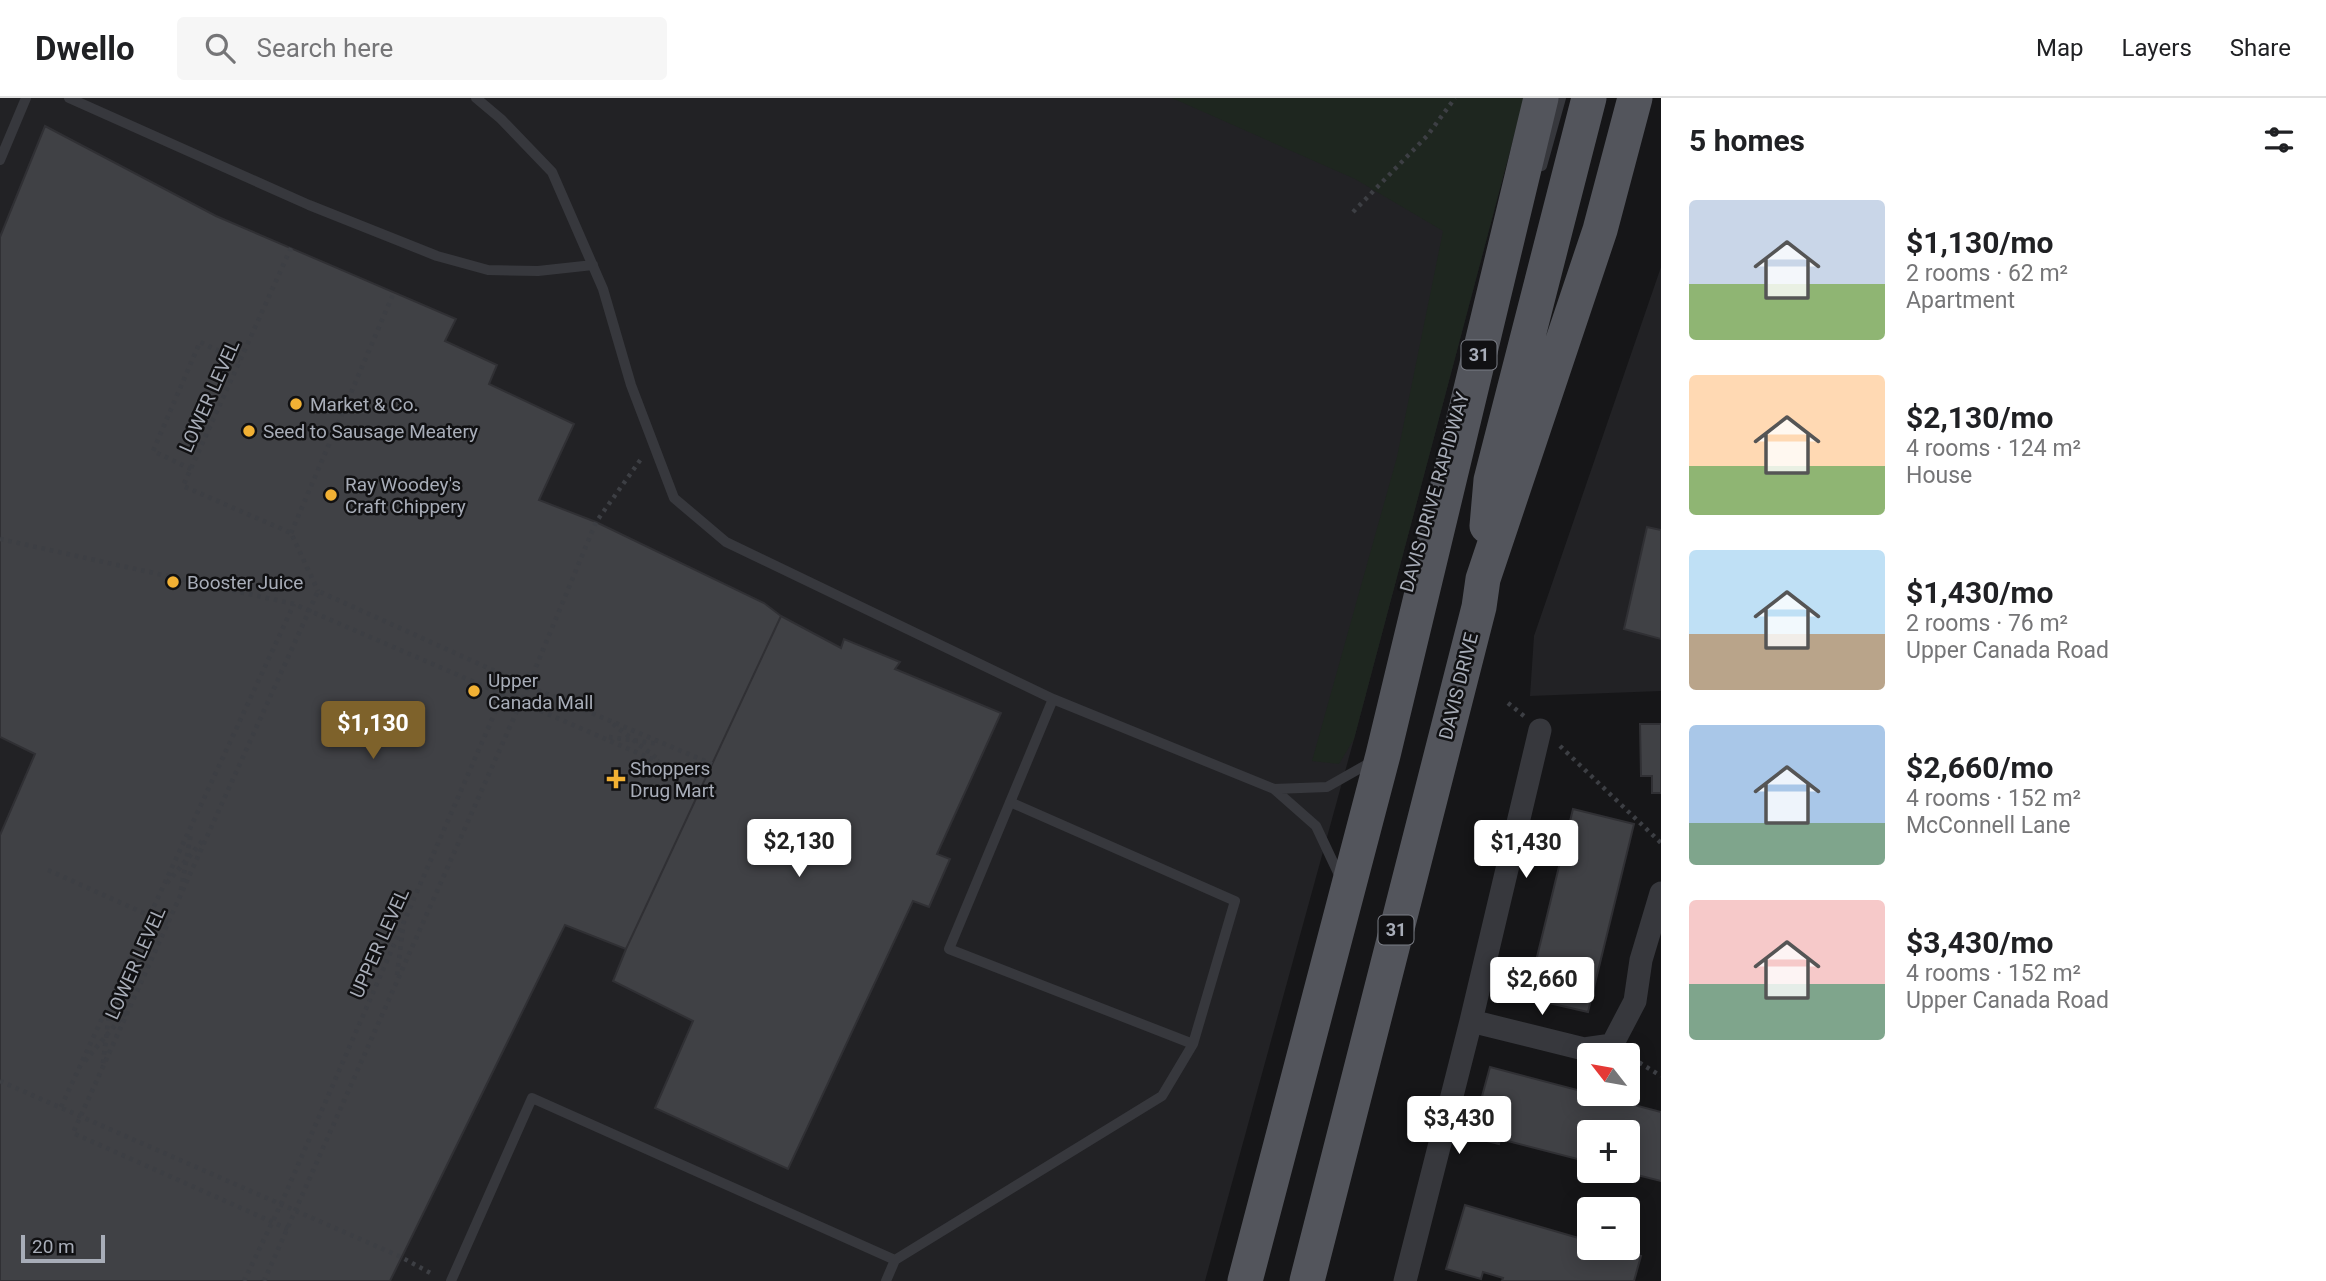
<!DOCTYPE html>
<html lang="en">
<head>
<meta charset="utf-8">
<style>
	:root { --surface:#fff; --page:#f6f6f6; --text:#202124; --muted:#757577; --line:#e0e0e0; --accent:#7e622b }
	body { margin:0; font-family:Roboto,sans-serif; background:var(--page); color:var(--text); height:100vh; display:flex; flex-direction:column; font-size:26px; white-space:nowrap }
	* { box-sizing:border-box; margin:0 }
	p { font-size:23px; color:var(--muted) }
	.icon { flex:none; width:38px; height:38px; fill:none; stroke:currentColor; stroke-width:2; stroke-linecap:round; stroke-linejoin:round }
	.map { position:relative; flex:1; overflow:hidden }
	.drawer { display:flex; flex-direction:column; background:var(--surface); width:665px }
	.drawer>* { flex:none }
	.needle { width:46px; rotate:301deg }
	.controls { position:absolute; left:1577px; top:945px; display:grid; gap:14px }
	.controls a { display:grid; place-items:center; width:63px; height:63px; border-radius:7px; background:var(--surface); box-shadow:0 4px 18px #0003; font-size:35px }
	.scale { position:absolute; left:21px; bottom:18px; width:84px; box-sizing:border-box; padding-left:7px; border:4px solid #a8adb8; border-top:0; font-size:19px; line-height:24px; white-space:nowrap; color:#a8adb8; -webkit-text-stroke:5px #111113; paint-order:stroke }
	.price { position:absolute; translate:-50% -60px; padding:0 16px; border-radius:7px; background:#fff; color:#222; font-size:23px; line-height:46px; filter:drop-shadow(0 2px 4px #0008) }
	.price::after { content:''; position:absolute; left:50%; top:42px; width:21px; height:16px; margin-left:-10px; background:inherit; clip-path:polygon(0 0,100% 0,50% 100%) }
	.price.on { background:var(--accent); color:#fff }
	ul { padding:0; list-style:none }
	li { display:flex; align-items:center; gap:21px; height:175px; padding:0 28px }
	li span { display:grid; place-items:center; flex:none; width:196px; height:140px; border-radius:7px; color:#555 }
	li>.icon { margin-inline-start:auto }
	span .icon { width:84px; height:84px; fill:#fffc; stroke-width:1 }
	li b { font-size:30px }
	h2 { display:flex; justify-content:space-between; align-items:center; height:84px; padding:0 28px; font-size:30px }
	header { display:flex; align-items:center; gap:42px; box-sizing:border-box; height:98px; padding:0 35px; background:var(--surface); border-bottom:2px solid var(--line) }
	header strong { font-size:33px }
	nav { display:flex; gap:38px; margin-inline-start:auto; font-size:24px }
	.search { width:490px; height:63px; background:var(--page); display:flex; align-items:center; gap:18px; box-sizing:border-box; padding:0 24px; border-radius:7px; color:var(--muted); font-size:26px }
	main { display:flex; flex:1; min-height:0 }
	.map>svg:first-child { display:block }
	.built { fill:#222225 }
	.green { fill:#1e261f }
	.building { fill:#404145; stroke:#303034; stroke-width:2 }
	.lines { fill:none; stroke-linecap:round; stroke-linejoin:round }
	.path { stroke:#3d3f44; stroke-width:4.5; stroke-dasharray:3.5 5; stroke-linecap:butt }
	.service { stroke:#37383d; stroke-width:10 }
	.minor { stroke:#37383d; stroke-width:23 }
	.primary { stroke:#53555c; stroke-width:35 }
	.poi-dot { fill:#f2b134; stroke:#111113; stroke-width:2.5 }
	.labels { text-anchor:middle; stroke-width:5; stroke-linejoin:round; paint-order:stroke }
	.shield { fill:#111113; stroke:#7b7e86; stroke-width:2 }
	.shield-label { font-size:18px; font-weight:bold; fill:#a8adb8 }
	.street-label { font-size:19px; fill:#a8adb8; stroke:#111113 }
	.poi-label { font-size:19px; fill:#a8adb8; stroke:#111113; text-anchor:start }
</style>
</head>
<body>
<header>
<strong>Dwello</strong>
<div class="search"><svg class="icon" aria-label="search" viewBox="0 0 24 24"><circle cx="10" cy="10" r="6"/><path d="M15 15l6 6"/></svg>Search here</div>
<nav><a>Map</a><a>Layers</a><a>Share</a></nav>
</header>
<main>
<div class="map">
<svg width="1661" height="1183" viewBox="0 0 1661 1183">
	<rect width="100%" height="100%" fill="#161618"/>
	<!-- built -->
	<path class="built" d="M0 0H1524L1354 641 1205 1183H0Z
		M1661 169V593L1530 598 1534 538Z"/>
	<!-- green -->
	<path class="green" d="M1172 0H1524L1354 641 1339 666 1312 663 1397 359 1443 133 1355 81Z"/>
	<!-- building -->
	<path class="building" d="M45 28 216 118 456 221 445 243 497 267 489 286 574 326 539 402 596 424 764 505 781 518 841 550 844 541 900 564 895 571 1001 615 937 756 950 761 929 809 913 803 788 1071 655 1010 693 923 613 883 626 851 565 827 390 1183H0V737L35 656 0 639V139Z
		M1647 429 1661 432V541L1624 531Z
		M781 518 841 550 844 541 900 564 895 571 1001 615 937 756 950 761 929 809 913 803 788 1071 655 1010 693 923 613 883 626 851Z
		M1640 626H1661V695H1652V678H1641Z
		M1573 711 1634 726 1588 914 1527 900Z
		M1490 969 1661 1014V1083L1621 1073H1628V1034H1589V1064L1500 1041 1499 1046 1471 1039Z
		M1465 1107 1589 1143V1150H1612L1641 1158 1634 1183H1502L1503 1180 1483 1174 1481 1181 1446 1171Z"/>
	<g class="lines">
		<!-- path -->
		<path class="path" d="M1353 114 1427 38 1455 0
			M291 150 183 388 291 435 318 493
			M191 371 153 353 200 244 240 263
			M291 435 394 194
			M0 441 294 506 698 681
			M1508 605 1524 618
			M613 626 659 662
			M609 639 659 646
			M1560 648 1661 745
			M48 772 168 826
			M167 785 204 741
			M181 792 191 735
			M397 877 403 830
			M1632 960 1661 978
			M85 963 127 913
			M103 965 110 908
			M0 983 401 1159 434 1177
			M61 1009 294 506
			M288 1131 73 1035 318 493 528 588 712 666
			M244 1183 281 1106 503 596
			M264 1183 528 588 596 424 641 361"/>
		<!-- service -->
		<path class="service" d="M69 0 309 107 437 158 488 172 538 173 593 167
			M476 0 501 21 552 74 603 191 631 287 674 400 726 444 1053 601
			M0 62 26 0
			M1542 68 1561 0
			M1274 691 1327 689 1373 663
			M1010 704 1235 803 1193 946
			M451 1183 532 1000 895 1162
			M886 1183 895 1162 1162 998 1193 946 949 851 1053 601 1274 691 1316 728 1341 781"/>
		<!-- minor -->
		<path class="minor" d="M1471 923 1584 951 1612 947 1635 903 1641 862 1661 795
			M1405 1183 1471 923 1540 632"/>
		<!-- primary -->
		<path class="primary" d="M1487 428 1491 382 1589 0
			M1245 1183 1383 657 1541 0
			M1307 1183 1479 509 1483 481 1600 132 1635 0"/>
	</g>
	<!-- markers -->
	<g class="poi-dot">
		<circle cx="296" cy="306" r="7"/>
		<circle cx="249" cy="333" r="7"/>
		<circle cx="331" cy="397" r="7"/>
		<circle cx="173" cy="484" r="7"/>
		<circle cx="474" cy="593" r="7"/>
		<path d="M612.5 670.5h7v7h7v7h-7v7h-7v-7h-7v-7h7z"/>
	</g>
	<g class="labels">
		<!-- shield labels -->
		<g class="shield">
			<rect x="1461.5" y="242.5" width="35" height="29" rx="5"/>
			<rect x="1378.5" y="817.5" width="35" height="29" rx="5"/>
		</g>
		<g class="shield-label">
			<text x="1479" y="263">31</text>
			<text x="1396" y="838">31</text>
		</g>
		<!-- street labels -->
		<g class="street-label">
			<text transform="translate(209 298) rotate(-66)" y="7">LOWER LEVEL</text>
			<text transform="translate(1434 394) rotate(-74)" y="7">DAVIS DRIVE RAPIDWAY</text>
			<text transform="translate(1458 588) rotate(-76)" y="7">DAVIS DRIVE</text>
			<text transform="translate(379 845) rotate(-66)" y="7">UPPER LEVEL</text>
			<text transform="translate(135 865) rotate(-66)" y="7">LOWER LEVEL</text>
		</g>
		<!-- poi labels -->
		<g class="poi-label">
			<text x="310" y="313">Market &amp; Co.</text>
			<text x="263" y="340">Seed to Sausage Meatery</text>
			<text x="345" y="393">Ray Woodey's<tspan x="345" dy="22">Craft Chippery</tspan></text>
			<text x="187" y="491">Booster Juice</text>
			<text x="488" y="589">Upper<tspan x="488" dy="22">Canada Mall</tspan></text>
			<text x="630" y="677">Shoppers<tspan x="630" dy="22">Drug Mart</tspan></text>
		</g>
	</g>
</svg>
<div class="controls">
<a><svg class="needle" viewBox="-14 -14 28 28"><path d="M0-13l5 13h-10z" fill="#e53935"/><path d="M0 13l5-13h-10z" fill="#757577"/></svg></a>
<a>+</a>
<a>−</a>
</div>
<div class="scale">20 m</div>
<b class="price on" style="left:373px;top:663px">$1,130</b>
<b class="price" style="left:799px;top:781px">$2,130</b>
<b class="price" style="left:1526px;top:782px">$1,430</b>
<b class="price" style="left:1542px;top:919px">$2,660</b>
<b class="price" style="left:1459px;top:1058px">$3,430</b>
</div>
<section class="drawer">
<h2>5 homes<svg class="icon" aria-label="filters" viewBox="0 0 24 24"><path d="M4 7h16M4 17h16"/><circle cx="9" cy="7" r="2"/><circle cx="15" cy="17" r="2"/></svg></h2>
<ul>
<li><span style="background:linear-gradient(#c9d6e8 60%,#8fb573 0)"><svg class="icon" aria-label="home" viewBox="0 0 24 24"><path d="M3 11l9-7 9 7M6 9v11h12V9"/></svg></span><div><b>$1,130/mo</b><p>2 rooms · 62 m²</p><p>Apartment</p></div></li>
<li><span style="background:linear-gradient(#ffd9b3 65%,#8fb573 0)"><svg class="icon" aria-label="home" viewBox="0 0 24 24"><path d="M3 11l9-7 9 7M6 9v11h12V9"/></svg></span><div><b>$2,130/mo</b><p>4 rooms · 124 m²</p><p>House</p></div></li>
<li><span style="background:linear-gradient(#bfe0f5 60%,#b9a48a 0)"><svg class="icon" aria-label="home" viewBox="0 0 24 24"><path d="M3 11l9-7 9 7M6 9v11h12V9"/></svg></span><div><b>$1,430/mo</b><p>2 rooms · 76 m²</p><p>Upper Canada Road</p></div></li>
<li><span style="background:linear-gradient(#a9c7e8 70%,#7fa58c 0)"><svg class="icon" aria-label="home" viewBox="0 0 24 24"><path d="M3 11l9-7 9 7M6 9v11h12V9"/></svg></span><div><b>$2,660/mo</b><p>4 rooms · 152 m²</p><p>McConnell Lane</p></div></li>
<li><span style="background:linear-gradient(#f6c9c9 60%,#7fa58c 0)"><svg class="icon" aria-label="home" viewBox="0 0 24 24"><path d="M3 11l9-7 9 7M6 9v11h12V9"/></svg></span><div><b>$3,430/mo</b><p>4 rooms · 152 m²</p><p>Upper Canada Road</p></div></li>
</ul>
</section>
</main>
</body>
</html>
